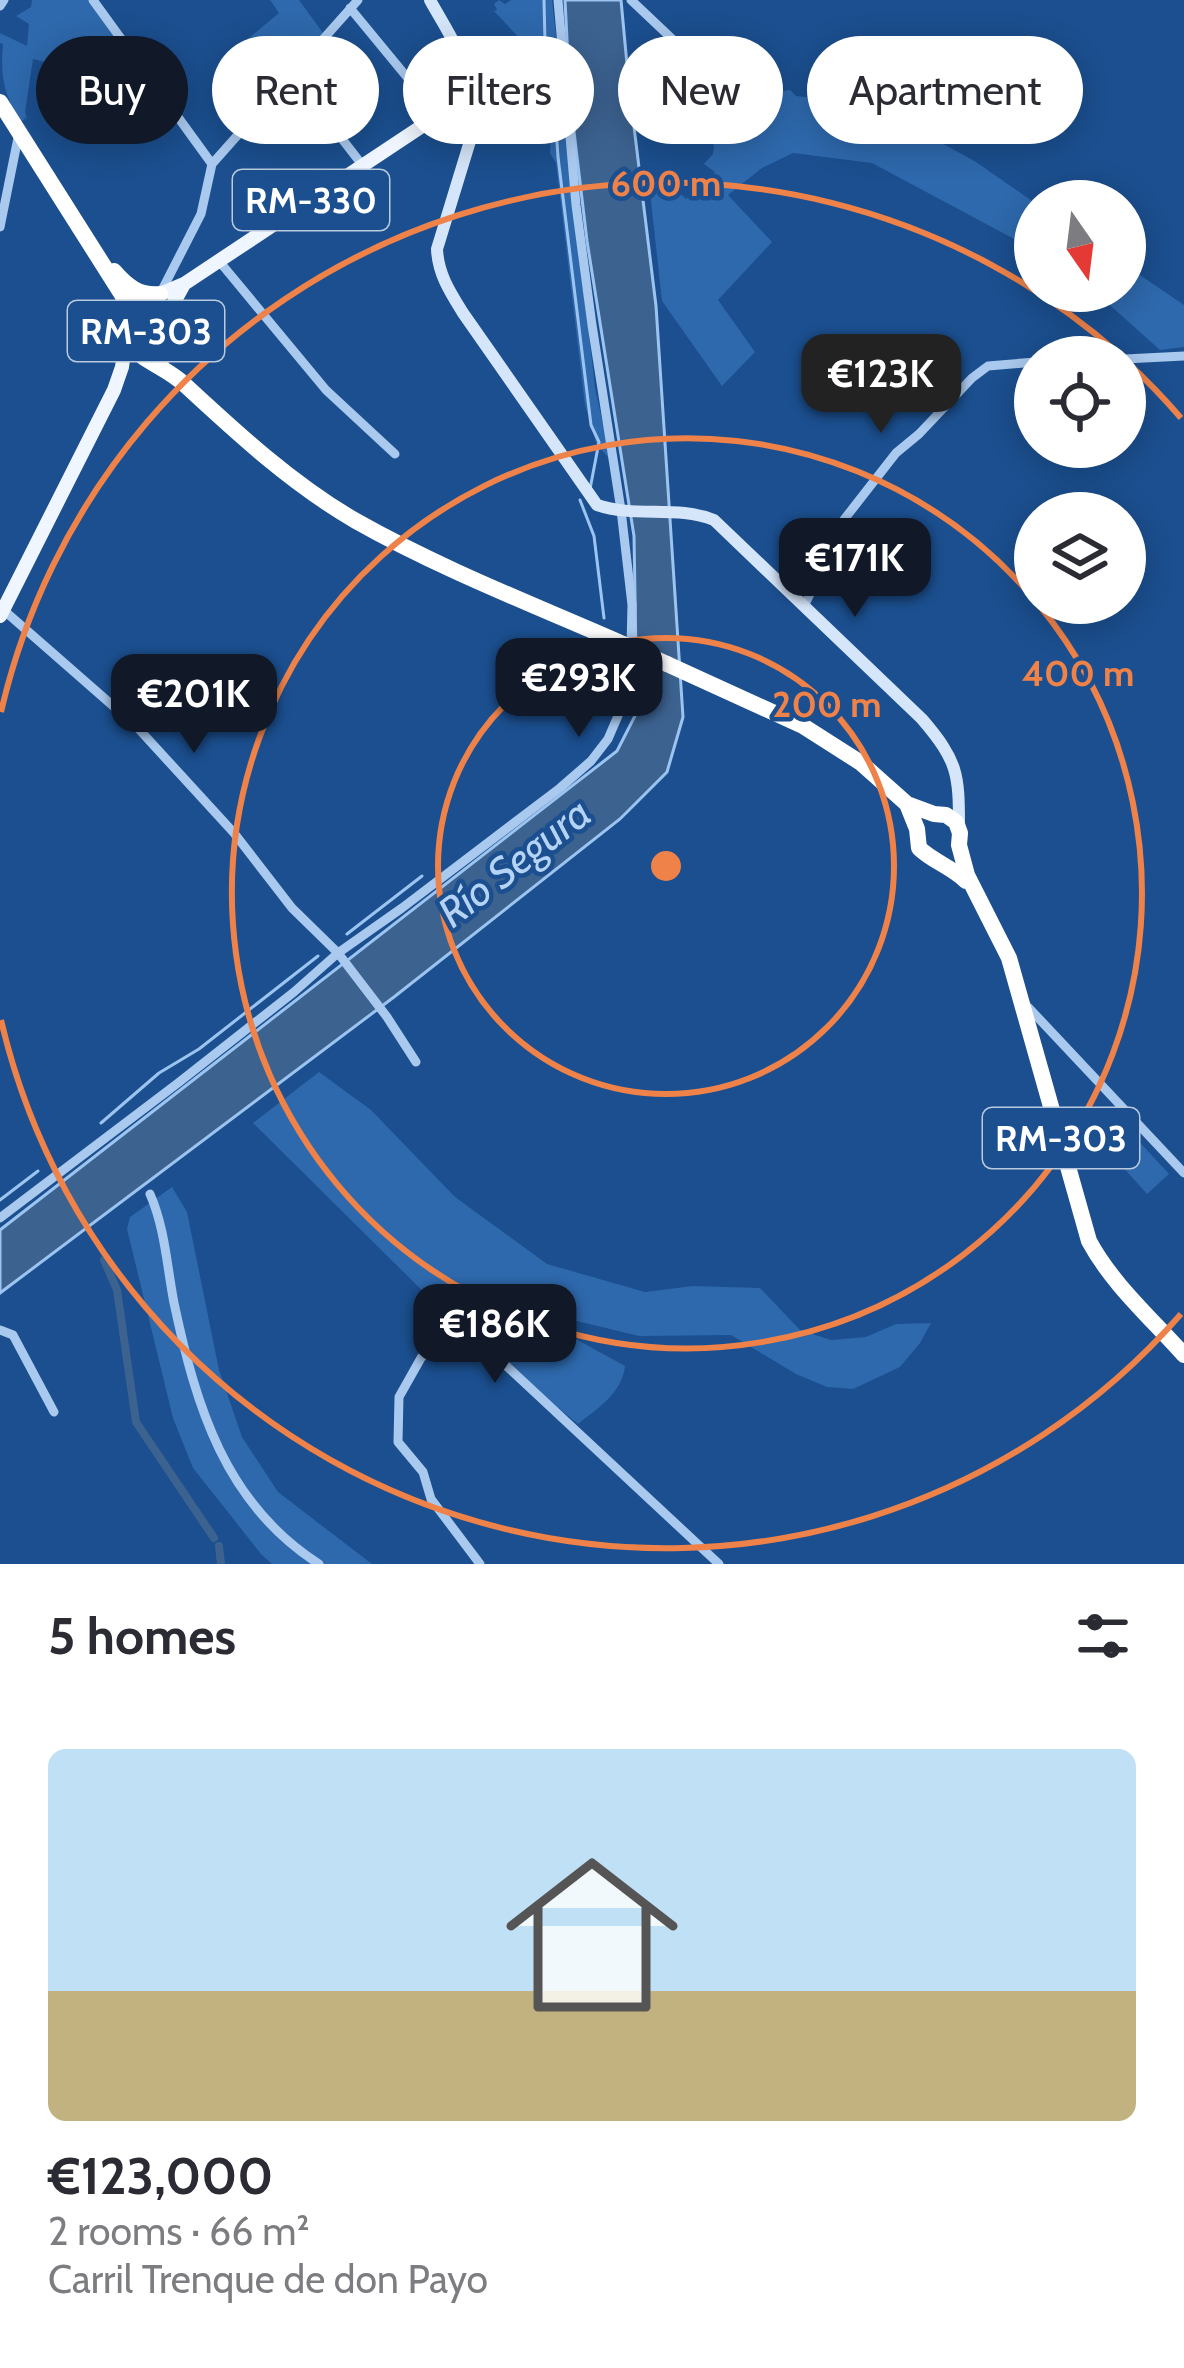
<!DOCTYPE html>
<html lang="en">
<head>
<meta charset="utf-8">
<style>
	:root { --surface:#fff; --page:#f2f2f3; --text:#2b2b33; --muted:#7c7c81; --line:#e1e1e2; --accent:#111827 }
	body { margin:0; font-family:Cabin,sans-serif; background:var(--page); color:var(--text); height:100vh; display:flex; flex-direction:column; font-size:45px; white-space:nowrap }
	* { box-sizing:border-box; margin:0 }
	p { font-size:39px; color:var(--muted) }
	.icon { flex:none; width:66px; height:66px; fill:none; stroke:currentColor; stroke-width:2; stroke-linecap:round; stroke-linejoin:round }
	.map { position:relative; height:1564px; overflow:hidden }
	.panel { display:flex; flex-direction:column; background:var(--surface); flex:1 }
	.panel>* { flex:none }
	.guide { position:absolute; left:36px; top:36px; width:1113px; height:108px; display:flex; gap:24px }
	.needle { width:78px; rotate:166deg }
	.controls { position:absolute; left:1014px; top:180px; display:grid; gap:24px }
	.controls a { display:grid; place-items:center; width:132px; height:132px; border-radius:50%; background:var(--surface); box-shadow:0 6px 30px #0003; font-size:60px }
	.price { position:absolute; translate:-50% -102px; padding:0 27px; border-radius:24px; background:var(--accent); color:#fff; font-size:39px; line-height:78px; filter:drop-shadow(0 3px 6px #0008) }
	.price::after { content:''; position:absolute; left:50%; top:72px; width:36px; height:27px; margin-left:-18px; background:inherit; clip-path:polygon(0 0,100% 0,50% 100%) }
	.price.active { background:#222; color:#fff }
	ul { padding:0; list-style:none }
	li { display:grid; align-content:center; gap:24px; height:636px; padding:0 48px }
	li+li { border-top:3px solid var(--line) }
	li span { display:grid; place-items:center; height:372px; border-radius:18px; color:#555 }
	li>.icon { margin-inline-start:auto }
	span .icon { width:216px; height:216px; fill:#fffc; stroke-width:1 }
	li b { font-size:51px }
	h2 { display:flex; justify-content:space-between; align-items:center; height:144px; padding:0 48px; font-size:51px }
	.chip { padding:0 42px; border-radius:54px; background:var(--surface); box-shadow:0 6px 30px #0003; font-size:42px; line-height:108px }
	.chip.active { background:var(--accent); color:#fff }
	.map>svg:first-child { display:block }
	.green { fill:#2e69ad }
	.water { fill:#3c6290; stroke:#9cc4f0; stroke-width:3 }
	.lines { fill:none; stroke-linecap:round; stroke-linejoin:round }
	.stream { stroke:#9cc4f0; stroke-width:3 }
	.canal { stroke:#3c6290; stroke-width:8 }
	.street { stroke:#a9c9ee; stroke-width:9 }
	.secondary { stroke:#d6e6fa; stroke-width:12 }
	.primary { stroke:#f0f6ff; stroke-width:14 }
	.highway { stroke:#fff; stroke-width:16 }
	.highway-bridge { stroke:#fff; stroke-width:16 }
	.ring { fill:none; stroke:#ee8249; stroke-width:6 }
	.labels { text-anchor:middle; stroke-width:9; stroke-linejoin:round; paint-order:stroke }
	.shield { fill:#1b4f8f; stroke:#bbcadd; stroke-width:3 }
	.shield-label { font-size:36px; font-weight:bold; fill:#fff }
	.water-label { font-size:42px; font-style:italic; fill:#b5d3f5; stroke:#1b4f8f }
	.centre { fill:#ee8249; stroke:#1b4f8f; stroke-width:6 }
	.ring-label { font-size:36px; text-anchor:middle; font-weight:bold; fill:#ee8249; stroke:#1b4f8f; stroke-width:9; stroke-linejoin:round; paint-order:stroke }
</style>
</head>
<body>
<div class="map">
<svg width="1184" height="1564" viewBox="0 0 1184 1564">
	<rect width="100%" height="100%" fill="#1b4f8f"/>
	<!-- green -->
	<path class="green" d="M32 0H89L150 85 148 87 33 59 25 112 27 119 23 117 25 120 20 121C4 94 0 76 3 44L0 43V33L27 46 29 24 16 16 31 7Z
		M270 0H299L323 33 288 71 278 77 250 37 279 13Z
		M499 0 505 4 511 0H552L595 388 611 461 596 443 585 405 556 163 550 153 554 75 494 11 497 10 494 4Z
		M790 90 796 96 873 105 976 162 1035 203V250L872 163 793 153 762 168 728 195 772 242 718 300 755 352 722 386 662 301 650 192 655 190 660 193 675 188 686 199 707 182 715 172 704 164 713 154 714 146 705 133 718 121 728 129 769 104 763 94Z
		M1125 265 1184 305V347L1160 350 1094 291H1125Z
		M319 1072 371 1110 455 1197 547 1264 645 1292 693 1286 760 1288 800 1330 831 1340 866 1337 896 1324 931 1323 920 1343 900 1367 853 1389 827 1387 796 1374 731 1335 639 1336 556 1316 552 1326 625 1366C622 1393 598 1408 578 1424L455 1323 253 1123Z
		M1134 1136 1169 1174 1147 1194 1113 1156Z
		M172 1187 187 1212 219 1370 242 1437 278 1492 372 1564H272L261 1554 193 1468 173 1418 127 1229 130 1217Z"/>
	<!-- water -->
	<path class="water" d="M565 0H621L629 86 656 306 683 717 667 772 620 819 394 997 0 1293V1230L617 751 637 712 634 536 587 241 570 98Z"/>
	<g class="lines">
		<!-- stream -->
		<path class="stream" d="M544 0 545 43
			M554 100 558 157 591 425 599 442 590 489
			M580 500 594 536 604 618
			M347 934 422 876
			M101 1123 159 1073 199 1049 318 956
			M0 1200 38 1171"/>
		<!-- canal -->
		<path class="canal" d="M104 1260 117 1290 136 1422 214 1538
			M219 1546 221 1564"/>
		<!-- street -->
		<path class="street" d="M93 0 212 164
			M631 0 686 52
			M0 6 4 0
			M350 8 439 116
			M291 73 363 166
			M0 227 19 133
			M219 261 326 390 395 454
			M160 294 201 214 212 164 358 0
			M1125 359 1184 356
			M804 606 830 554 839 526 896 453 919 434 972 378 988 366 1035 362
			M0 607 136 726 234 833 292 908 338 953 387 1017 416 1062
			M1028 1007 1184 1173
			M150 1194C165 1228 167 1267 174 1303 196 1406 225 1504 319 1564
			M0 1218 178 1083 294 992 338 953 402 908 560 788 591 761 608 739 630 688 632 605 621 510 592 325 576 205 558 0
			M0 1330 13 1335 54 1412
			M480 1564 431 1499 423 1472 398 1442 399 1397 421 1358 439 1337 457 1330 471 1333 719 1564"/>
		<!-- secondary -->
		<path class="secondary" d="M430 0C452 40 482 80 474 128L437 249C438 274 450 292 463 313L597 505C635 518 677 505 714 520L922 719C958 761 959 774 959 827"/>
		<!-- primary -->
		<path class="primary" d="M153 297 184 284 475 91
			M165 325 168 313 184 284
			M0 616 114 390 122 367 126 337"/>
		<!-- highway -->
		<path class="highway" d="M0 102 131 309 166 355
			M114 271C127 286 139 296 160 294
			M136 354 153 355C174 338 168 309 142 301L133 305C110 357 155 357 184 384 238 434 292 484 356 521 441 569 534 605 623 644
			M667 664 803 726 861 763 907 804 934 814 946 815 956 822 960 833 959 845 967 875 1009 958 1089 1241C1112 1284 1152 1319 1184 1355
			M907 804 917 829 919 848C932 861 952 867 966 881"/>
		<!-- highway-bridge -->
		<path class="highway-bridge" d="M623 644 667 664"/>
	</g>
	<!-- distance rings -->
	<g class="ring">
		<circle cx="666" cy="866" r="228"/>
		<path d="M1039 605A455 455 0 1 1 1034 599"/>
		<path d="M1181 1314A683 683 0 0 1 1 1020M1 712A683 683 0 0 1 1119 354M1127 362A683 683 0 0 1 1181 418"/>
	</g>
	<g class="labels">
		<!-- shield labels -->
		<g class="shield">
			<rect x="233" y="170" width="156" height="60" rx="9"/>
			<rect x="68" y="301" width="156" height="60" rx="9"/>
			<rect x="983" y="1108" width="156" height="60" rx="9"/>
		</g>
		<g class="shield-label">
			<text x="311" y="213">RM-330</text>
			<text x="146" y="344">RM-303</text>
			<text x="1061" y="1151">RM-303</text>
		</g>
		<!-- water labels -->
		<g class="water-label">
			<text transform="translate(514 862) rotate(-38)" y="15">Río Segura</text>
		</g>
	</g>
	<circle cx="666" cy="866" r="18" class="centre"/>
	<g class="ring-label">
		<text x="666" y="196">600 m</text>
		<text x="1078" y="686">400 m</text>
		<text x="827" y="717">200 m</text>
	</g>
</svg>
<div class="controls">
<a><svg class="needle" viewBox="-14 -14 28 28"><path d="M0-13l5 13h-10z" fill="#e53935"/><path d="M0 13l5-13h-10z" fill="#7c7c81"/></svg></a>
<a><svg class="icon" aria-label="locate" viewBox="0 0 24 24"><circle cx="12" cy="12" r="6"/><path d="M12 2v4M12 18v4M2 12h4M18 12h4"/></svg></a>
<a><svg class="icon" aria-label="layers" viewBox="0 0 24 24"><path d="M12 4l9 5-9 5-9-5zM3 14l9 5 9-5"/></svg></a>
</div>
<b class="price active" style="left:881px;top:436px">€123K</b>
<b class="price" style="left:855px;top:620px">€171K</b>
<b class="price" style="left:579px;top:740px">€293K</b>
<b class="price" style="left:194px;top:756px">€201K</b>
<b class="price" style="left:495px;top:1386px">€186K</b>
<div class="guide">
<a class="chip active">Buy</a>
<a class="chip">Rent</a>
<a class="chip">Filters</a>
<a class="chip">New</a>
<a class="chip">Apartment</a>
</div>
</div>
<section class="panel">
<h2>5 homes<svg class="icon" aria-label="filters" viewBox="0 0 24 24"><path d="M4 7h16M4 17h16"/><circle cx="9" cy="7" r="2"/><circle cx="15" cy="17" r="2"/></svg></h2>
<ul>
<li><span style="background:linear-gradient(#bfe0f5 65%,#c2b280 0)"><svg class="icon" aria-label="home" viewBox="0 0 24 24"><path d="M3 11l9-7 9 7M6 9v11h12V9"/></svg></span><div><b>€123,000</b><p>2 rooms · 66 m²</p><p>Carril Trenque de don Payo</p></div></li>
</ul>
</section>
</body>
</html>
